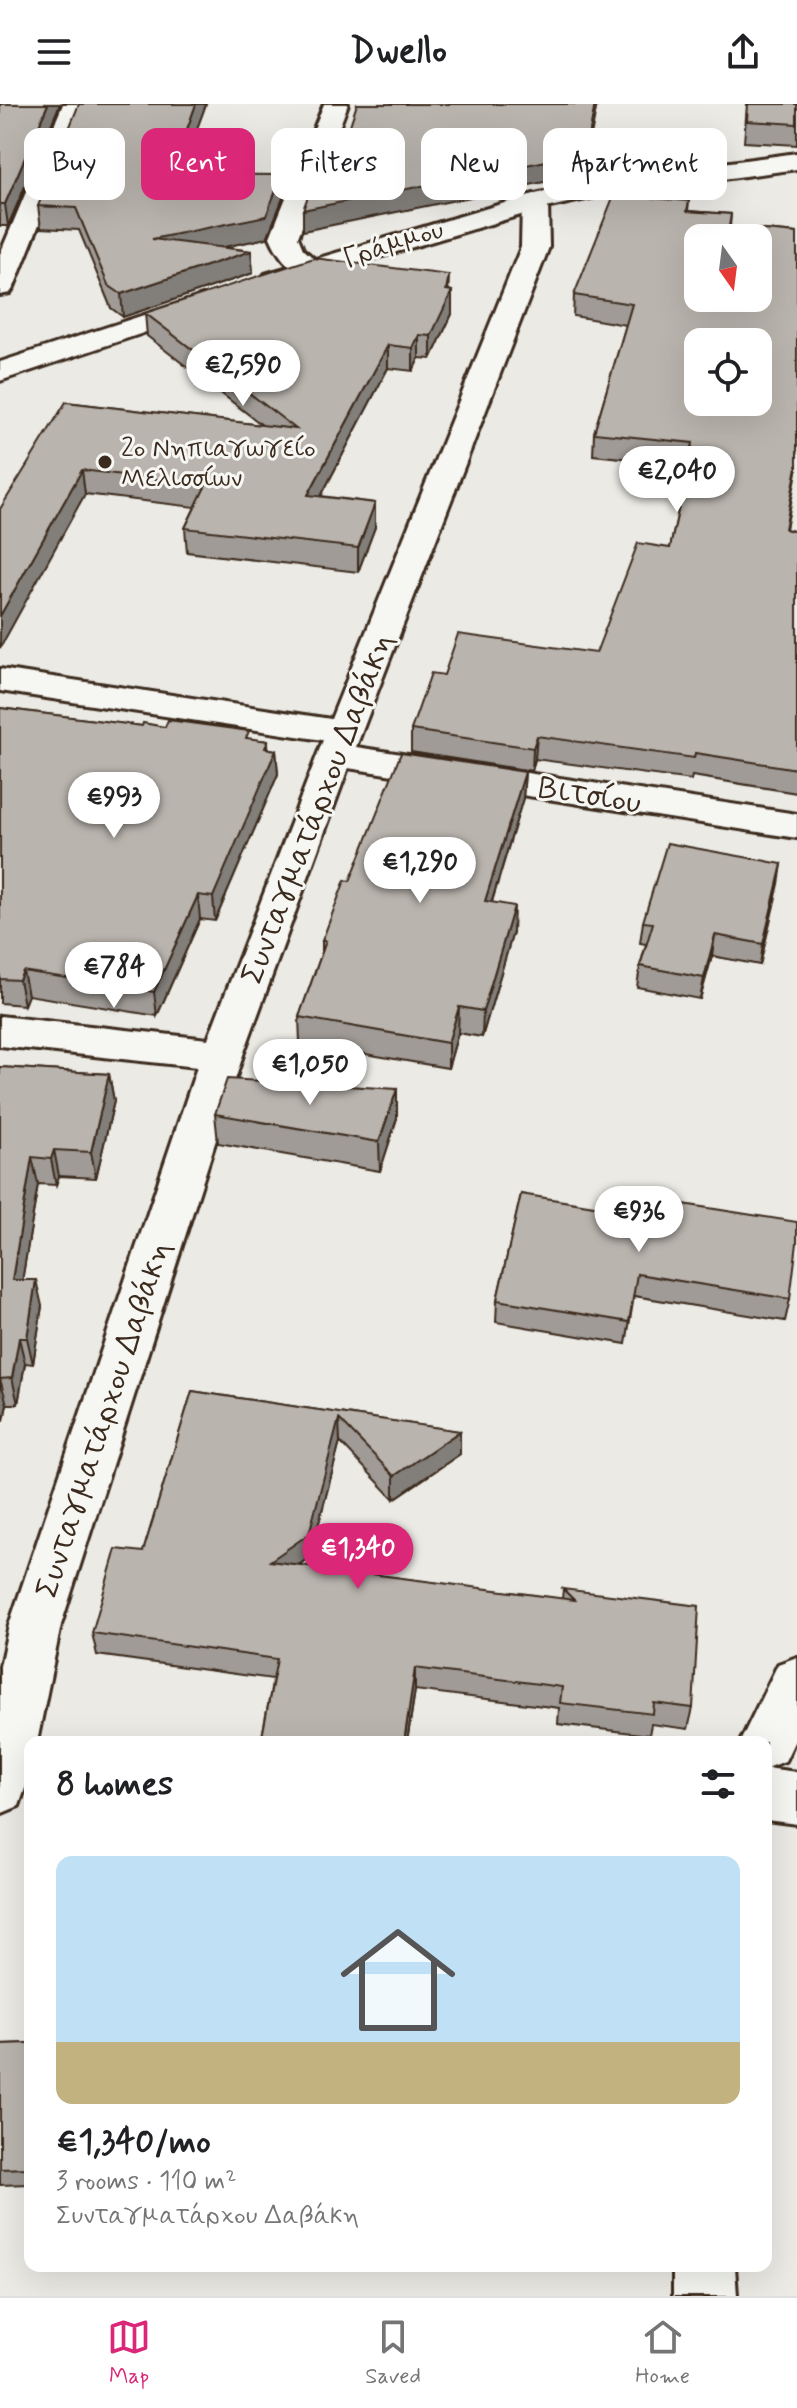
<!DOCTYPE html>
<html lang="en">
<head>
<meta charset="utf-8">
<style>
	:root { --surface:#fff; --page:#f6f6f6; --text:#202124; --muted:#757577; --line:#e0e0e0; --accent:#db2777 }
	body { margin:0; font-family:Mynerve,sans-serif; background:var(--page); color:var(--text); height:100vh; display:flex; flex-direction:column; font-size:30px; white-space:nowrap }
	* { box-sizing:border-box; margin:0 }
	p { font-size:26px; color:var(--muted) }
	.icon { flex:none; width:44px; height:44px; fill:none; stroke:currentColor; stroke-width:2; stroke-linecap:round; stroke-linejoin:round }
	.map { position:relative; flex:1; overflow:hidden }
	.side { position:absolute; left:24px; top:1632px; width:748px; height:536px; display:flex; flex-direction:column; background:var(--surface); border-radius:16px; box-shadow:0 8px 32px #0002 }
	.side>* { flex:none }
	.banner { position:absolute; left:24px; top:24px; width:750px; height:72px; display:flex; gap:16px }
	.needle { width:52px; rotate:166deg }
	.buttons { position:absolute; left:684px; top:120px; display:grid; gap:16px }
	.buttons a { display:grid; place-items:center; width:88px; height:88px; border-radius:16px; background:var(--surface); box-shadow:0 8px 32px #0002; font-size:40px }
	.price { position:absolute; translate:-50% -68px; padding:0 18px; border-radius:28px; background:#fff; color:#222; font-size:26px; line-height:52px; filter:drop-shadow(0 2px 4px #0008) }
	.price::after { content:''; position:absolute; left:50%; top:48px; width:24px; height:18px; margin-left:-12px; background:inherit; clip-path:polygon(0 0,100% 0,50% 100%) }
	.price.active { background:var(--accent); color:#fff }
	ul { padding:0; list-style:none }
	li { display:grid; align-content:center; gap:16px; height:424px; padding:0 32px }
	li span { display:grid; place-items:center; height:248px; border-radius:16px; color:#555 }
	li>.icon { margin-inline-start:auto }
	span .icon { width:144px; height:144px; fill:#fffc; stroke-width:1 }
	li b { font-size:34px }
	h2 { display:flex; justify-content:space-between; align-items:center; height:96px; padding:0 32px; font-size:34px }
	.tag { padding:0 28px; border-radius:16px; background:var(--surface); box-shadow:0 8px 32px #0002; font-size:28px; line-height:72px }
	.tag.active { background:var(--accent); color:#fff }
	header { display:flex; justify-content:space-between; align-items:center; height:104px; padding:0 32px; background:var(--surface); font-size:36px; font-weight:800 }
	.menu { display:flex; justify-content:space-around; align-items:center; height:112px; border-top:2px solid var(--line); background:var(--surface); font-size:22px; color:var(--muted) }
	.menu a { display:grid; justify-items:center; gap:4px }
	.menu .active { color:var(--accent) }
	.map>svg:first-child { display:block }
	.lines { fill:none; stroke-linecap:round; stroke-linejoin:round }
	.street-casing { stroke:#3b2a1e; stroke-width:6 }
	.secondary-casing { stroke:#3b2a1e; stroke-width:6 }
	.street { fill:#f6f6f2; fill-rule:evenodd }
	.secondary { fill:#f6f6f2; fill-rule:evenodd }
	.wall { fill:#a09b96; stroke:#3b2a1e; stroke-width:2 }
	.shaded-wall { fill:#827e7a; stroke:#3b2a1e; stroke-width:2 }
	.building { fill:#bab4ae; stroke:#3b2a1e; stroke-width:2; fill-rule:evenodd }
	.poi-dot { fill:#3b2a1e; stroke:#f6f6f2; stroke-width:3 }
	.labels { text-anchor:middle; stroke-width:6; stroke-linejoin:round; paint-order:stroke }
	.far-street-label { font-size:26px; fill:#3b2a1e; stroke:#f6f6f2 }
	.far-poi-label { font-size:26px; fill:#3b2a1e; stroke:#f6f6f2; text-anchor:start }
	.street-label { font-size:32px; fill:#3b2a1e; stroke:#f6f6f2 }
</style>
</head>
<body>
<header><svg class="icon" aria-label="menu" viewBox="0 0 24 24"><path d="M4 6h16M4 12h16M4 18h16"/></svg>Dwello<svg class="icon" aria-label="share" viewBox="0 0 24 24"><path d="M12 15V3M7 8l5-5 5 5M5 13v7h14v-7"/></svg></header>
<div class="map">
<svg width="797" height="2192" viewBox="0 0 797 2192">
	<rect width="100%" height="100%" fill="#ebeae5"/>
	<filter id="ink" filterUnits="userSpaceOnUse"><feTurbulence type="fractalNoise" baseFrequency=".0125" numOctaves="2"/><feDisplacementMap in="SourceGraphic" scale="16" xChannelSelector="R" yChannelSelector="G"/><feConvolveMatrix kernelMatrix="1 2 1 2 8 2 1 2 1" color-interpolation-filters="sRGB"/></filter>
	<g filter="url(#ink)">
		<g class="lines">
			<defs>
				<path id="street" d="M63 0H87L14 183 10 189 0 191V150Z
					M324 0H348L298 133 303 145 325 164 321 170C295 176 279 154 270 133Z
					M535 90 544 92 548 98 549 143 356 643 797 710V734L348 664 243 951 61 1521 37 1638H30V1670L19 1702 0 1710V1562L9 1521 197 963 0 942V912L208 935 323 636 0 587V565L331 615 521 143 522 98 526 92Z
					M797 1553V1632L785 1657 766 1664V1638H740L778 1560Z
					M766 1664 797 1668V1720L766 1716Z
					M673 2162H735L737 2192H673Z"/>
				<path id="secondary" d="M797 49V65L604 91 541 105 275 184 265 182 261 176 265 170 535 90 604 75Z
					M202 192 212 194 216 200 212 206 0 277V258Z"/>
			</defs>
			<!-- street casing -->
			<use href="#street" class="street-casing"/>
			<!-- secondary casing -->
			<use href="#secondary" class="secondary-casing"/>
			<!-- street -->
			<use href="#street" class="street"/>
			<!-- secondary -->
			<use href="#secondary" class="secondary"/>
		</g>
		<!-- wall -->
		<path class="wall" d="M0 0H60L8 122H0Z
			M206 0 180 70 283 94 267 134 223 143 251 147 253 169 123 213 111 204 79 126 41 124 38 102Z
			M747 0H797V41L744 38Z
			M689 97 688 107 731 110 730 123 797 129V368L786 425 797 428V689L692 672 691 676 535 655 532 667 411 648V626L444 571 596 549 670 444 688 361 593 351 594 329 626 221 573 212 574 191Z
			M449 186 452 187V210L431 255 419 254 413 267 388 264 321 392 375 399V423L358 468 187 448 185 424 195 403 85 390 66 298 262 321 147 232 145 209Z
			M0 604 142 622 268 637V645L276 646 278 670 215 817 200 815 157 912 28 891 24 901 0 899Z
			M525 668 523 694 492 798 513 828 482 933 458 929 448 964 300 939 299 913 322 848V837L350 777Z
			M782 760 760 861 712 852 700 895 637 883 640 862 646 840 640 839 643 818Z
			M0 963 109 970 114 997 96 1074 59 1072 56 1081 38 1080 22 1176 42 1202 33 1260 25 1259 18 1300H7L4 1316H0Z
			M397 985V1014L380 1067 218 1039 215 1010Z
			M521 1090 790 1195 785 1217 634 1192 626 1240 496 1218 497 1196Z
			M192 1287 460 1327V1350L394 1395 340 1338 310 1453 299 1461 562 1495 563 1485 693 1604 688 1625 651 1620 649 1631 558 1620 559 1604 415 1586 407 1638H261L273 1575 97 1551 92 1529 143 1448Z
			M30 1939V2080L0 2081V1940Z"/>
		<!-- shaded-wall -->
		<path class="shaded-wall" d="M48 0H60L8 122 5 100Z
			M196 0H206L172 93 171 70Z
			M595 0H597L584 70 303 127V106Z
			M282 71 283 94 267 134 155 157 152 135Z
			M251 147 253 169 123 213 121 190Z
			M449 171 448 196 452 187V210L431 255V232L446 186Z
			M419 231V254L413 267V244Z
			M388 241V264L309 415 308 391Z
			M82 366 85 390 0 544V512Z
			M375 399V423L358 468V444Z
			M537 632 535 655 532 667 533 644Z
			M268 637 269 662 276 646 278 670 215 817 213 793Z
			M525 668 523 694 484 823 485 797Z
			M782 760 779 780 760 861 763 840Z
			M198 791 200 815 157 912 154 888Z
			M514 802 513 828 482 933 483 907Z
			M715 831 712 852 700 895 704 874Z
			M23 867 28 891 24 901 19 876Z
			M459 903 458 929 448 964V939Z
			M109 970 114 997 96 1074 91 1048Z
			M397 985V1014L380 1067 379 1038Z
			M54 1046 59 1072 56 1081 51 1055Z
			M32 1053 38 1080 18 1202 12 1176Z
			M36 1176 42 1202 33 1260 27 1234Z
			M19 1234 25 1259 18 1300 12 1274Z
			M0 1275 7 1300 4 1316 0 1302Z
			M339 1315 340 1338 310 1453 272 1479 270 1457Z
			M460 1327V1350L394 1395V1372Z
			M415 1564V1586L407 1638H404Z"/>
		<!-- building -->
		<path class="building" d="M0 0H48L5 100H0Z
			M79 0H196L171 70 282 71 266 112 152 135 251 147 121 190 108 181 76 104 38 102Z
			M357 0H595L586 49 303 106 315 73H333Z
			M748 0H797V20L747 17Z
			M614 91 689 97 687 107 731 110 729 123 797 129V363L785 425 797 428V665L695 649 694 654 537 632 533 644 411 626 431 569 444 571 458 530 596 549 638 439 670 444 693 339 594 329 632 200 574 191ZM698 134H758V194H698ZM698 238H758V298H698Z
			M314 154 449 171 446 186 452 187 431 232 419 231 413 244 388 241 308 391 375 399 358 444 185 424 206 381 82 366 0 512V405L66 298 296 325 145 209Z
			M0 604 142 622 143 619 165 623 168 616 249 627 246 634 268 637 265 644 276 646 213 793 198 791 154 888 23 867 19 876 0 875Z
			M401 649 525 668 485 797 514 802 483 907 459 903 448 939 299 913 326 837H322L345 776 350 777Z
			M667 739 782 760 763 840 715 831 704 874 640 862 653 819 643 818Z
			M0 963 109 970 91 1048 54 1046 51 1055 32 1053 12 1176H36L27 1234H19L12 1274 0 1275V1276Z
			M227 975 397 985 379 1038 215 1010Z
			M521 1090 661 1113 664 1097 797 1118V1139L790 1195 637 1170 629 1218 497 1196Z
			M192 1287 460 1327 394 1372 339 1315 309 1430 270 1457 574 1496 563 1485 699 1502 693 1604 654 1599 653 1610 560 1599 562 1583 415 1564 404 1638H261L277 1555 92 1529 116 1445 143 1448Z
			M30 1939V2064L0 2065V1940Z"/>
	</g>
	<!-- markers -->
	<circle class="poi-dot" cx="105" cy="358" r="8"/>
	<g class="labels">
		<!-- far-street labels -->
		<g class="far-street-label">
			<text transform="translate(393 139) rotate(-17)" y="9">Γράμμου</text>
		</g>
		<!-- far-poi labels -->
		<g class="far-poi-label">
			<text x="121" y="352">2ο Νηπιαγωγείο<tspan x="121" dy="30">Μελισσίων</tspan></text>
		</g>
		<!-- street labels -->
		<g class="street-label">
			<text transform="translate(590 690) rotate(9)" y="11">Βιτσίου</text>
			<text transform="translate(316 704) rotate(-69)" y="11">Συνταγματάρχου Δαβάκη</text>
			<text transform="translate(102 1315) rotate(-72)" y="11">Συνταγματάρχου Δαβάκη</text>
		</g>
	</g>
</svg>
<div class="buttons">
<a><svg class="needle" viewBox="-14 -14 28 28"><path d="M0-13l5 13h-10z" fill="#e53935"/><path d="M0 13l5-13h-10z" fill="#757577"/></svg></a>
<a><svg class="icon" aria-label="locate" viewBox="0 0 24 24"><circle cx="12" cy="12" r="6"/><path d="M12 2v4M12 18v4M2 12h4M18 12h4"/></svg></a>
</div>
<b class="price" style="left:243px;top:304px">€2,590</b>
<b class="price" style="left:677px;top:410px">€2,040</b>
<b class="price" style="left:114px;top:736px">€993</b>
<b class="price" style="left:420px;top:801px">€1,290</b>
<b class="price" style="left:114px;top:906px">€784</b>
<b class="price" style="left:310px;top:1003px">€1,050</b>
<b class="price" style="left:639px;top:1150px">€936</b>
<b class="price active" style="left:358px;top:1487px">€1,340</b>
<div class="banner">
<a class="tag">Buy</a>
<a class="tag active">Rent</a>
<a class="tag">Filters</a>
<a class="tag">New</a>
<a class="tag">Apartment</a>
</div>
<section class="side">
<h2>8 homes<svg class="icon" aria-label="filters" viewBox="0 0 24 24"><path d="M4 7h16M4 17h16"/><circle cx="9" cy="7" r="2"/><circle cx="15" cy="17" r="2"/></svg></h2>
<ul>
<li><span style="background:linear-gradient(#bfe0f5 75%,#c2b280 0)"><svg class="icon" aria-label="home" viewBox="0 0 24 24"><path d="M3 11l9-7 9 7M6 9v11h12V9"/></svg></span><div><b>€1,340/mo</b><p>3 rooms · 110 m²</p><p>Συνταγματάρχου Δαβάκη</p></div></li>
</ul>
</section>
</div>
<nav class="menu">
<a class="active"><svg class="icon" aria-label="map" viewBox="0 0 24 24"><path d="M3 6l6-2 6 2 6-2v14l-6 2-6-2-6 2zM9 4v14M15 6v14"/></svg>Map</a>
<a><svg class="icon" aria-label="saved" viewBox="0 0 24 24"><path d="M7 4h10v16l-5-4-5 4z"/></svg>Saved</a>
<a><svg class="icon" aria-label="home" viewBox="0 0 24 24"><path d="M3 11l9-7 9 7M6 9v11h12V9"/></svg>Home</a>
</nav>
</body>
</html>
